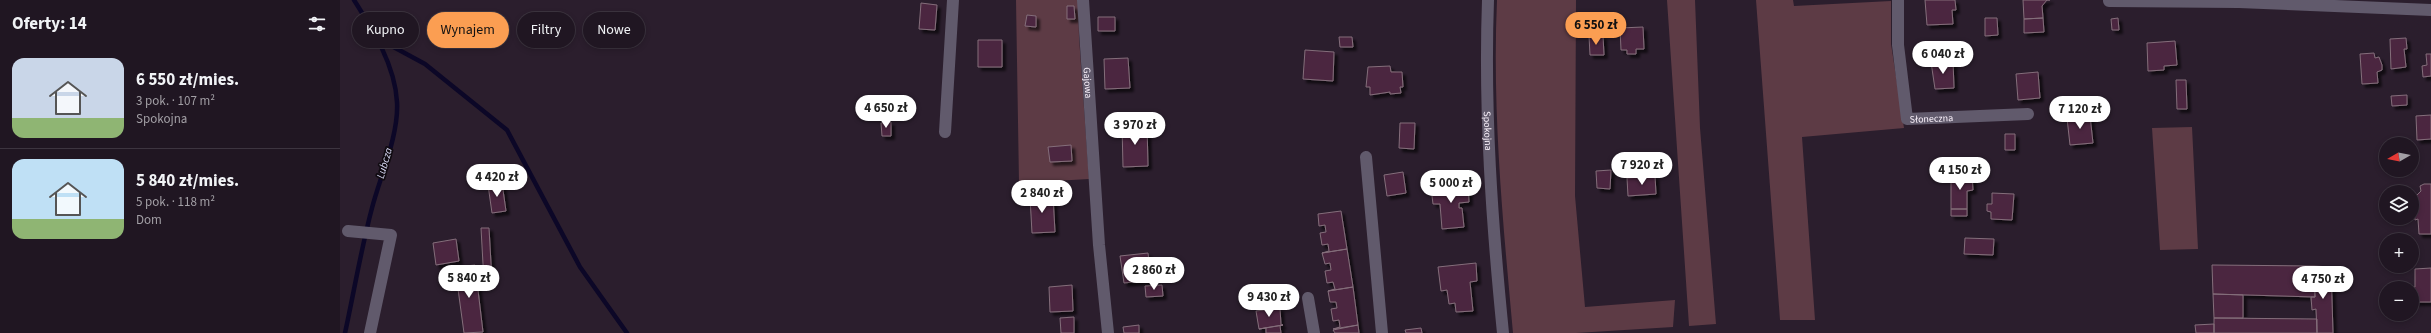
<!DOCTYPE html>
<html lang="pl">
<head>
<meta charset="utf-8">
<style>
	:root { --surface:#201622; --page:#281f2a; --text:#f1f3f6; --muted:#a29fa5; --line:#3d3540; --accent:#fb9e52 }
	body { margin:0; font-family:"Source Sans 3",sans-serif; background:var(--page); color:var(--text); height:100vh; display:flex; flex-direction:column; font-size:15px; white-space:nowrap }
	* { box-sizing:border-box; margin:0 }
	p { font-size:13px; color:var(--muted) }
	.icon { flex:none; width:22px; height:22px; fill:none; stroke:currentColor; stroke-width:2; stroke-linecap:round; stroke-linejoin:round }
	.map { position:relative; flex:1; overflow:hidden }
	.panel { display:flex; flex-direction:column; background:var(--surface); width:340px }
	.panel>* { flex:none }
	.hud { position:absolute; left:12px; top:12px; width:380px; height:36px; display:flex; gap:8px }
	.needle { width:26px; rotate:261deg }
	.buttons { position:absolute; left:2039px; top:137px; display:grid; gap:8px }
	.buttons a { display:grid; place-items:center; width:40px; height:40px; border-radius:50%; background:var(--surface); box-shadow:0 2px 6px #0003,0 0 0 1px var(--line); font-size:20px }
	.price { position:absolute; translate:-50% -34px; padding:0 9px; border-radius:14px; background:#fff; color:#222; font-size:13px; line-height:26px; filter:drop-shadow(0 1px 2px #0008) }
	.price::after { content:''; position:absolute; left:50%; top:24px; width:12px; height:9px; margin-left:-6px; background:inherit; clip-path:polygon(0 0,100% 0,50% 100%) }
	.price.active { background:var(--accent); color:#111 }
	ul { padding:0; list-style:none }
	li { display:flex; align-items:center; gap:12px; height:100px; padding:0 12px }
	li+li { border-top:1px solid var(--line) }
	li span { display:grid; place-items:center; flex:none; width:112px; height:80px; border-radius:12px; color:#555 }
	li>.icon { margin-inline-start:auto }
	span .icon { width:48px; height:48px; fill:#fffc; stroke-width:1 }
	li b { font-size:17px }
	h2 { display:flex; justify-content:space-between; align-items:center; height:48px; padding:0 12px; font-size:17px }
	.chip { padding:0 14px; border-radius:18px; background:var(--surface); box-shadow:0 2px 6px #0003,0 0 0 1px var(--line); font-size:14px; line-height:36px }
	.chip.active { background:var(--accent); color:#111 }
	main { display:flex; flex:1; min-height:0 }
	.map>svg:first-child { display:block }
	.green { fill:#5d3b45 }
	.lines { fill:none; stroke-linecap:round; stroke-linejoin:round }
	.stream { stroke:#0c0727; stroke-width:4.5 }
	.building { fill:#4b273f; stroke:#846e7b; filter:url(#shadow) }
	.minor { stroke:#615a6c; stroke-width:12 }
	.labels { text-anchor:middle; stroke-width:3.5; stroke-linejoin:round; paint-order:stroke }
	.street-label { font-size:10px; fill:#f9f0fa; stroke:#100b11 }
	.water-label { font-size:11px; font-style:italic; fill:#dadbf7; stroke:#100b11 }
</style>
</head>
<body>
<main>
<section class="panel">
<h2>Oferty: 14<svg class="icon" aria-label="filters" viewBox="0 0 24 24"><path d="M4 7h16M4 17h16"/><circle cx="9" cy="7" r="2"/><circle cx="15" cy="17" r="2"/></svg></h2>
<ul>
<li><span style="background:linear-gradient(#c9d6e8 75%,#8fb573 0)"><svg class="icon" aria-label="home" viewBox="0 0 24 24"><path d="M3 11l9-7 9 7M6 9v11h12V9"/></svg></span><div><b>6 550 zł/mies.</b><p>3 pok. · 107 m²</p><p>Spokojna</p></div></li>
<li><span style="background:linear-gradient(#bfe0f5 75%,#8fb573 0)"><svg class="icon" aria-label="home" viewBox="0 0 24 24"><path d="M3 11l9-7 9 7M6 9v11h12V9"/></svg></span><div><b>5 840 zł/mies.</b><p>5 pok. · 118 m²</p><p>Dom</p></div></li>
</ul>
</section>
<div class="map">
<svg width="2091" height="333" viewBox="0 0 2091 333">
	<defs>
		<filter id="shadow"><feDropShadow dx="3.5" dy="3.5" stdDeviation="1" flood-color="#0009"/></filter>
	</defs>
	<rect width="100%" height="100%" fill="#2b1e2d"/>
	<!-- green -->
	<path class="green" d="M676 0H738L739 37 749 179 679 183Z
		M1157 0H1236L1235 196 1245 307 1335 300 1333 327 1236 333H1173C1163 223 1152 111 1157 0Z
		M1327 0H1355L1360 128 1376 324 1349 326Z
		M1416 0H1453L1454 6 1551 1V44L1564 128 1462 137 1475 320H1440Z
		M1852 127 1858 249 1820 250 1812 128Z"/>
	<g class="lines">
		<!-- stream -->
		<path class="stream" d="M35 37 85 64 167 130 240 267 287 333
			M5 333C14 292 21 249 32 208 40 177 59 135 57 102 55 65 33 30 14 0"/>
	</g>
	<!-- building -->
	<path class="building" d="M1585 0H1615L1616 10H1612L1613 24 1587 25Z
		M1683 0H1710H1707L1702 6 1703 18 1684 19Z
		M581 3 597 5 595 30 579 29Z
		M727 6H734L735 19H727Z
		M687 15 696 16V27L685 26Z
		M758 17H775V31H758Z
		M1645 18H1657L1658 35 1645 36Z
		M1703 18 1704 32 1684 33V19Z
		M1778 18 1779 30H1772L1771 19Z
		M1303 27 1304 49H1296V54H1287V50H1281L1280 28Z
		M1249 36H1263L1264 55H1250Z
		M999 37H1012L1013 47H1000Z
		M2066 38 2067 49H2064L2066 67 2051 69 2050 39Z
		M638 40H662V67H638Z
		M1835 41 1837 65 1824 66V70L1808 71 1807 43Z
		M965 50 994 52 993 81 963 79Z
		M2034 53 2035 58 2039 57 2042 65V70L2037 72 2038 83 2022 84 2020 54Z
		M2086 54H2091V76L2083 77 2082 66 2087 65Z
		M788 58 790 88 765 89 764 59Z
		M1613 61 1614 88 1595 89 1591 62Z
		M1050 66 1051 72H1062L1063 87H1060L1061 93 1050 94V92L1030 95V87H1026L1028 67Z
		M1698 72 1700 98 1678 100 1676 74Z
		M1836 80H1846L1847 109H1837Z
		M2067 95V105L2052 106 2051 96Z
		M2091 115V139L2077 140 2076 116Z
		M1750 116 1753 143 1730 145 1727 118Z
		M551 122V136H542L541 123Z
		M1060 123H1075L1074 149 1059 148Z
		M807 125 808 166 783 167 782 126Z
		M1665 134H1675V150H1665Z
		M731 145 732 161 710 162 708 147Z
		M1271 170 1270 189 1257 188 1256 171Z
		M1063 172 1066 193 1047 196 1044 175Z
		M1611 175H1632L1633 190 1627 191V209H1611Z
		M1315 176 1316 194 1288 196 1287 178Z
		M162 183 166 211 152 213 148 185Z
		M1128 184 1129 202 1119 203V208H1122L1124 227 1102 229 1100 204H1093L1091 188Z
		M2084 184H2091V234H2079L2078 219 2075 220 2072 197 2077 195 2081 191 2080 186Z
		M1652 193 1674 194 1672 220 1651 219V212L1647 211V204H1652Z
		M713 196 715 232 692 233 690 197Z
		M1611 209H1627V216H1611Z
		M1001 211 1007 249 982 253 989 251 988 244 982 245 980 233 986 232 985 225 979 226 978 214Z
		M141 228H149L152 281 144 282Z
		M1625 238 1654 239 1653 255 1624 254Z
		M116 239 119 261 96 265 93 243Z
		M1007 249 1013 287 988 291 995 289 993 282 987 283 985 271 991 270 990 263 985 264 982 253Z
		M808 253 811 280 784 283 780 256Z
		M1136 263 1137 281 1130 282 1133 311 1116 312 1115 303 1109 304 1107 290 1101 291 1098 267Z
		M135 265 143 332 124 333 115 267Z
		M1872 265 1974 266 1975 297 1873 294Z
		M1974 266 1991 267 1993 333H1977L1976 309 1972 310 1971 297H1975Z
		M2091 268V302H2072L2070 287H2075V269Z
		M732 285 733 311 710 312 709 287Z
		M822 285 823 296 806 297 805 286Z
		M1013 287 1018 325 993 329 1000 327 999 320 993 321 991 309 997 308 996 302H990L988 291Z
		M1873 294 1903 295V318H1874Z
		M940 308 941 325H943L919 329 916 311Z
		M734 317V333H721L720 318Z
		M1874 318 1977 319V333H1874Z
		M1874 324V333H1856L1855 325Z
		M799 325V333H784L783 327Z
		M943 325 940 326 941 333H926V328L919 329Z
		M1018 325 1019 333H995L993 330Z
		M1081 328 1082 333H1066L1065 330Z"/>
	<g class="lines">
		<!-- minor -->
		<g class="minor">
			<path id="s1" d="M743 0 759 245 768 333"/>
			<path id="s2" d="M1148 0C1144 111 1152 223 1163 333"/>
			<path id="s3" d="M1558 0V45L1567 119 1688 114"/>
			<path d="M1769 1 1899 2 2091 10"/>
			<path d="M605 132 613 0"/>
			<path d="M1026 157 1042 333"/>
			<path d="M8 231 51 235 30 333"/>
			<path d="M968 298 974 333"/>
		</g>
	</g>
	<g class="labels">
		<!-- street labels -->
		<g class="street-label">
			<text dy="4" stroke="none"><textPath href="#s1" startOffset="83">Gajowa</textPath></text>
			<text dy="4" stroke="none"><textPath href="#s3" startOffset="144">Słoneczna</textPath></text>
			<text dy="4" stroke="none"><textPath href="#s2" startOffset="131">Spokojna</textPath></text>
		</g>
		<!-- water labels -->
		<g class="water-label">
			<text transform="translate(44 163) rotate(-74)" y="4">Lubcza</text>
		</g>
	</g>
</svg>
<div class="buttons">
<a><svg class="needle" viewBox="-14 -14 28 28"><path d="M0-13l5 13h-10z" fill="#e53935"/><path d="M0 13l5-13h-10z" fill="#a29fa5"/></svg></a>
<a><svg class="icon" aria-label="layers" viewBox="0 0 24 24"><path d="M12 4l9 5-9 5-9-5zM3 14l9 5 9-5"/></svg></a>
<a>+</a>
<a>−</a>
</div>
<b class="price active" style="left:1256px;top:46px">6 550 zł</b>
<b class="price" style="left:1603px;top:75px">6 040 zł</b>
<b class="price" style="left:546px;top:129px">4 650 zł</b>
<b class="price" style="left:1740px;top:130px">7 120 zł</b>
<b class="price" style="left:795px;top:146px">3 970 zł</b>
<b class="price" style="left:1302px;top:186px">7 920 zł</b>
<b class="price" style="left:1620px;top:191px">4 150 zł</b>
<b class="price" style="left:157px;top:198px">4 420 zł</b>
<b class="price" style="left:1111px;top:204px">5 000 zł</b>
<b class="price" style="left:702px;top:214px">2 840 zł</b>
<b class="price" style="left:814px;top:291px">2 860 zł</b>
<b class="price" style="left:129px;top:299px">5 840 zł</b>
<b class="price" style="left:1983px;top:300px">4 750 zł</b>
<b class="price" style="left:929px;top:318px">9 430 zł</b>
<div class="hud">
<a class="chip">Kupno</a>
<a class="chip active">Wynajem</a>
<a class="chip">Filtry</a>
<a class="chip">Nowe</a>
</div>
</div>
</main>
</body>
</html>
